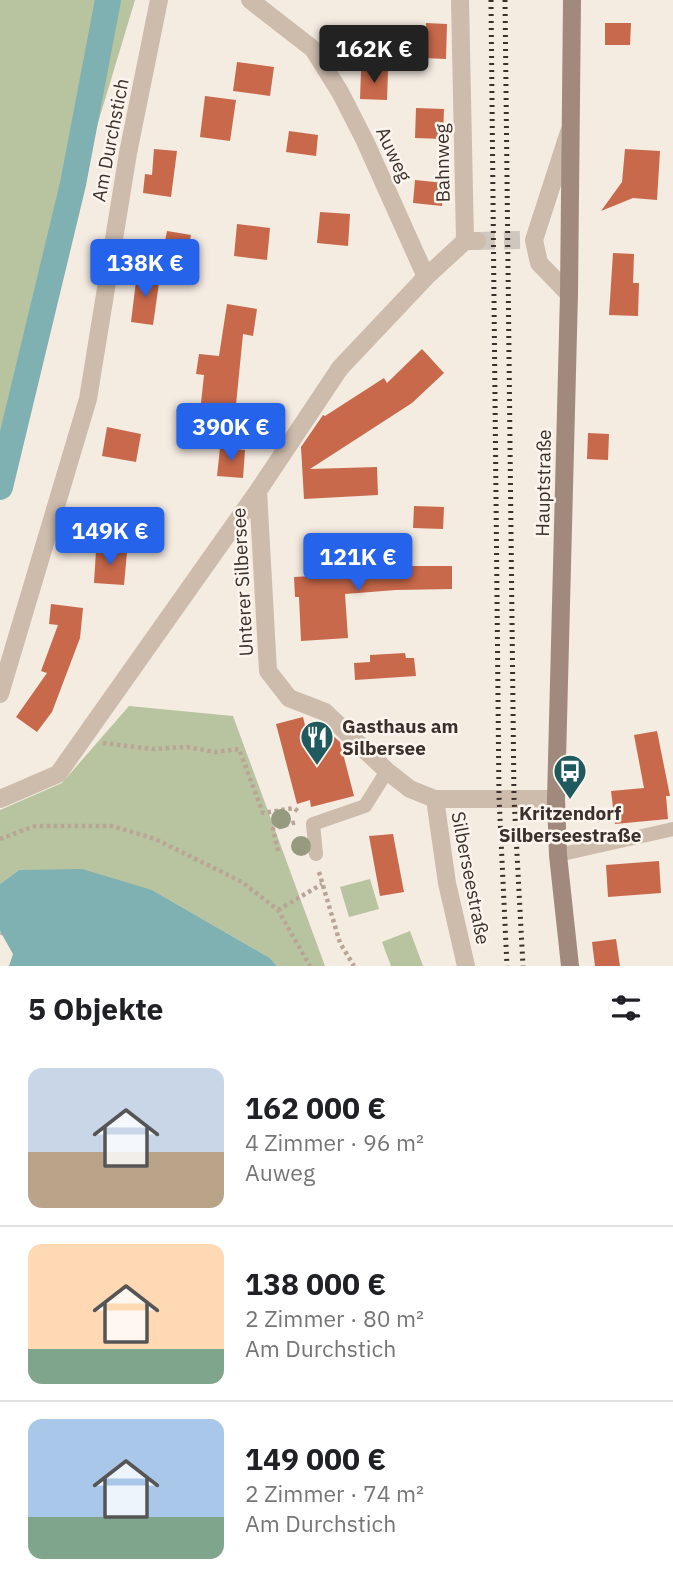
<!DOCTYPE html>
<html lang="de">
<head>
<meta charset="utf-8">
<style>
	:root { --surface:#fff; --page:#f6f6f6; --text:#202124; --muted:#757577; --line:#e0e0e0; --accent:#2563eb }
	body { margin:0; font-family:"IBM Plex Sans",sans-serif; background:var(--page); color:var(--text); height:100vh; display:flex; flex-direction:column; font-size:26px; white-space:nowrap }
	* { box-sizing:border-box; margin:0 }
	p { font-size:23px; color:var(--muted) }
	.icon { flex:none; width:38px; height:38px; fill:none; stroke:currentColor; stroke-width:2; stroke-linecap:round; stroke-linejoin:round }
	.map { position:relative; height:966px; overflow:hidden }
	.panel { display:flex; flex-direction:column; background:var(--surface); flex:1 }
	.panel>* { flex:none }
	.price { position:absolute; translate:-50% -60px; padding:0 16px; border-radius:7px; background:var(--accent); color:#fff; font-size:23px; line-height:46px; filter:drop-shadow(0 2px 4px #0008) }
	.price::after { content:''; position:absolute; left:50%; top:42px; width:21px; height:16px; margin-left:-10px; background:inherit; clip-path:polygon(0 0,100% 0,50% 100%) }
	.price.selected { background:#222; color:#fff }
	ul { padding:0; list-style:none }
	li { display:flex; align-items:center; gap:21px; height:175px; padding:0 28px }
	li+li { border-top:2px solid var(--line) }
	li span { display:grid; place-items:center; flex:none; width:196px; height:140px; border-radius:14px; color:#555 }
	li>.icon { margin-inline-start:auto }
	span .icon { width:84px; height:84px; fill:#fffc; stroke-width:1 }
	li b { font-size:30px }
	h2 { display:flex; justify-content:space-between; align-items:center; height:84px; padding:0 28px; font-size:30px }
	.map>svg:first-child { display:block }
	.green { fill:#b8c4a0 }
	.water { fill:#7fb0b2 }
	.lines { fill:none; stroke-linecap:round; stroke-linejoin:round }
	.canal { stroke:#7fb0b2; stroke-width:26 }
	.building { fill:#c8694b }
	.street-tunnel { stroke:#cfc6bd; stroke-width:18; stroke-dasharray:18 9; stroke-linecap:butt }
	.path { stroke:#b9a596; stroke-width:4.5; stroke-dasharray:3.5 3.5; stroke-linecap:butt }
	.lane { stroke:#cdbbac; stroke-width:14 }
	.street { stroke:#cdbbac; stroke-width:18 }
	.secondary { stroke:#a18a7d; stroke-width:18 }
	.rail { stroke:#3b302b; stroke-width:5; stroke-dasharray:2 5; stroke-linecap:butt }
	.tree { fill:#969b7f }
	.labels { text-anchor:middle; stroke-width:5; stroke-linejoin:round; paint-order:stroke }
	.street-label { font-size:19px; fill:#3b302b; stroke:#fbf5ee }
	.poi-label { font-size:19px; font-weight:bold; fill:#3b302b; stroke:#fbf5ee; text-anchor:start }
</style>
</head>
<body>
<div class="map">
<svg width="673" height="966" viewBox="0 0 673 966">
	<rect width="100%" height="100%" fill="#f4ebe1"/>
	<!-- green -->
	<path class="green" d="M0 0H135L0 448Z
		M129 706 233 716 325 966H277L270 958 152 890 19 870 0 884V810L62 783Z
		M370 879 379 909 349 917 340 887Z
		M410 931 423 966H391L382 942Z"/>
	<!-- water -->
	<path class="water" d="M82 869 152 890 270 958 277 966H9L13 954 0 931V884L19 870Z"/>
	<g class="lines">
		<!-- canal -->
		<path class="canal" d="M0 487 73 184 108 0"/>
	</g>
	<!-- building -->
	<path class="building" d="M426 23 447 24 446 59 424 58Z
		M605 23H631L630 45H605Z
		M237 62 274 67 270 96 233 91Z
		M361 71H388L387 100 360 99Z
		M205 96 236 100 230 141 200 137Z
		M416 108 444 109 443 139 415 138Z
		M289 131 318 135 316 156 286 152Z
		M154 149 177 151 171 197 143 193 145 174 152 175Z
		M625 149 660 151 657 200 633 198 601 211 622 182Z
		M415 180 444 183 442 206 413 203Z
		M320 212 350 214 348 246 317 243Z
		M237 224 270 228 267 260 234 256Z
		M167 231 191 235 187 255 163 251Z
		M613 253 634 254 633 283H639L638 316 609 315Z
		M137 273 160 276 153 325 131 322Z
		M227 304 257 309 253 336 243 334 234 425 199 422 204 375 196 374 199 354 219 356Z
		M422 349 444 373 412 403 310 469 377 467 378 495 304 499 301 447 323 415 325 416 384 378 387 383Z
		M107 427 141 434 136 462 102 456Z
		M588 433 609 434 608 460 587 459Z
		M220 448 245 450 243 478 217 476Z
		M414 506 444 507 443 529 413 528Z
		M401 549 403 566H452V589L396 590 345 594 348 638 301 641 299 597H295L294 577 381 572 379 552Z
		M96 550 127 552 124 585 94 583Z
		M51 604 83 608 80 638 52 712 37 732 16 717 47 673 41 671 58 625 49 624Z
		M405 653 406 658H414L416 676 355 680 354 663 370 662V655Z
		M303 717 308 738 329 732 340 742 354 796 311 807 310 800 297 804 276 724Z
		M657 731 670 796H666L668 819 615 824 611 791 644 788 634 735Z
		M393 834 404 892 380 896 369 836Z
		M659 861 661 893 608 897 606 865Z
		M616 939 620 966H595L592 942Z"/>
	<g class="lines">
		<!-- street-tunnel -->
		<path class="street-tunnel" d="M477 241 520 240"/>
		<!-- path -->
		<path class="path" d="M103 743 152 749 187 747 215 752 239 749 263 813 294 808 299 812
			M0 839 35 826H112L155 839 242 882 278 910 310 966
			M278 851 273 829 296 822
			M319 872 340 943 354 966
			M278 910 322 884
			M0 934 1 933"/>
		<!-- lane -->
		<path class="lane" d="M316 854 313 824 365 806 387 771
			M558 855 673 829"/>
		<!-- street -->
		<path class="street" d="M250 0 313 49 340 92 365 141 426 277
			M460 0 465 241
			M477 241H465L426 277 340 368 258 491 268 671 289 698 325 712 387 771 410 789 435 799H556
			M569 294 539 263 534 240 569 132
			M0 694 88 399 128 153 159 0
			M0 799 58 774 258 491
			M435 799 447 883 466 966"/>
		<!-- secondary -->
		<path class="secondary" d="M570 966 558 855 556 799 569 294 572 0"/>
		<!-- rail -->
		<path class="rail" d="M491 0 499 797 507 966
			M505 0 514 798 523 966"/>
	</g>
	<!-- trees -->
	<g class="tree">
		<circle cx="281" cy="819" r="10"/>
		<circle cx="301" cy="846" r="10"/>
	</g>
	<!-- icons -->
	<defs>
		<symbol id="restaurant-pin" viewBox="-11 -11 22 30"><path d="M0 17L-7.5 6A9.5 9.5 0 1 1 7.5 6Z" fill="#1f5a5e" stroke="#fbf5ee"/><path d="M-5-6h1v4h1v-4h1v4h1v-4h1v5L-1.5 .5V6h-2V.5L-5-1ZM5-6V6H3V1.5H1.5Q1.5-4 5-6Z" fill="#fff"/></symbol>
		<symbol id="bus-pin" viewBox="-11 -11 22 30"><path d="M0 17L-7.5 6A9.5 9.5 0 1 1 7.5 6Z" fill="#1f5a5e" stroke="#fbf5ee"/><path d="M-5-6H5V4H4V6H2V4H-2V6H-4V4H-5ZM-3.5-4V0h7V-4ZM-3.5 1.2v1.5H-2V1.2ZM2 1.2v1.5H3.5V1.2Z" fill="#fff"/></symbol>
	</defs>
	<g fill-rule="evenodd">
		<use href="#restaurant-pin" x="298" y="718" width="38" height="52"/>
		<use href="#bus-pin" x="551" y="752" width="38" height="52"/>
	</g>
	<g class="labels">
		<!-- street labels -->
		<g class="street-label">
			<text transform="translate(110 140) rotate(-79)" y="7">Am Durchstich</text>
			<text transform="translate(394 154) rotate(65)" y="7">Auweg</text>
			<text transform="translate(442 163) rotate(-91)" y="7">Bahnweg</text>
			<text transform="translate(543 483) rotate(-89)" y="7">Hauptstraße</text>
			<text transform="translate(242 582) rotate(-93)" y="7">Unterer Silbersee</text>
			<text transform="translate(471 878) rotate(79)" y="7">Silberseestraße</text>
		</g>
		<!-- poi labels -->
		<g class="poi-label">
			<text x="342" y="733">Gasthaus am<tspan x="342" dy="22">Silbersee</tspan></text>
			<text x="570" y="820" text-anchor="middle">Kritzendorf<tspan x="570" dy="22">Silberseestraße</tspan></text>
		</g>
	</g>
</svg>
<b class="price selected" style="left:374px;top:85px">162K €</b>
<b class="price" style="left:145px;top:299px">138K €</b>
<b class="price" style="left:231px;top:463px">390K €</b>
<b class="price" style="left:110px;top:567px">149K €</b>
<b class="price" style="left:358px;top:593px">121K €</b>
</div>
<section class="panel">
<h2>5 Objekte<svg class="icon" aria-label="filters" viewBox="0 0 24 24"><path d="M4 7h16M4 17h16"/><circle cx="9" cy="7" r="2"/><circle cx="15" cy="17" r="2"/></svg></h2>
<ul>
<li><span style="background:linear-gradient(#c9d6e8 60%,#b9a48a 0)"><svg class="icon" aria-label="home" viewBox="0 0 24 24"><path d="M3 11l9-7 9 7M6 9v11h12V9"/></svg></span><div><b>162 000 €</b><p>4 Zimmer · 96 m²</p><p>Auweg</p></div></li>
<li><span style="background:linear-gradient(#ffd9b3 75%,#7fa58c 0)"><svg class="icon" aria-label="home" viewBox="0 0 24 24"><path d="M3 11l9-7 9 7M6 9v11h12V9"/></svg></span><div><b>138 000 €</b><p>2 Zimmer · 80 m²</p><p>Am Durchstich</p></div></li>
<li><span style="background:linear-gradient(#a9c7e8 70%,#7fa58c 0)"><svg class="icon" aria-label="home" viewBox="0 0 24 24"><path d="M3 11l9-7 9 7M6 9v11h12V9"/></svg></span><div><b>149 000 €</b><p>2 Zimmer · 74 m²</p><p>Am Durchstich</p></div></li>
</ul>
</section>
</body>
</html>
